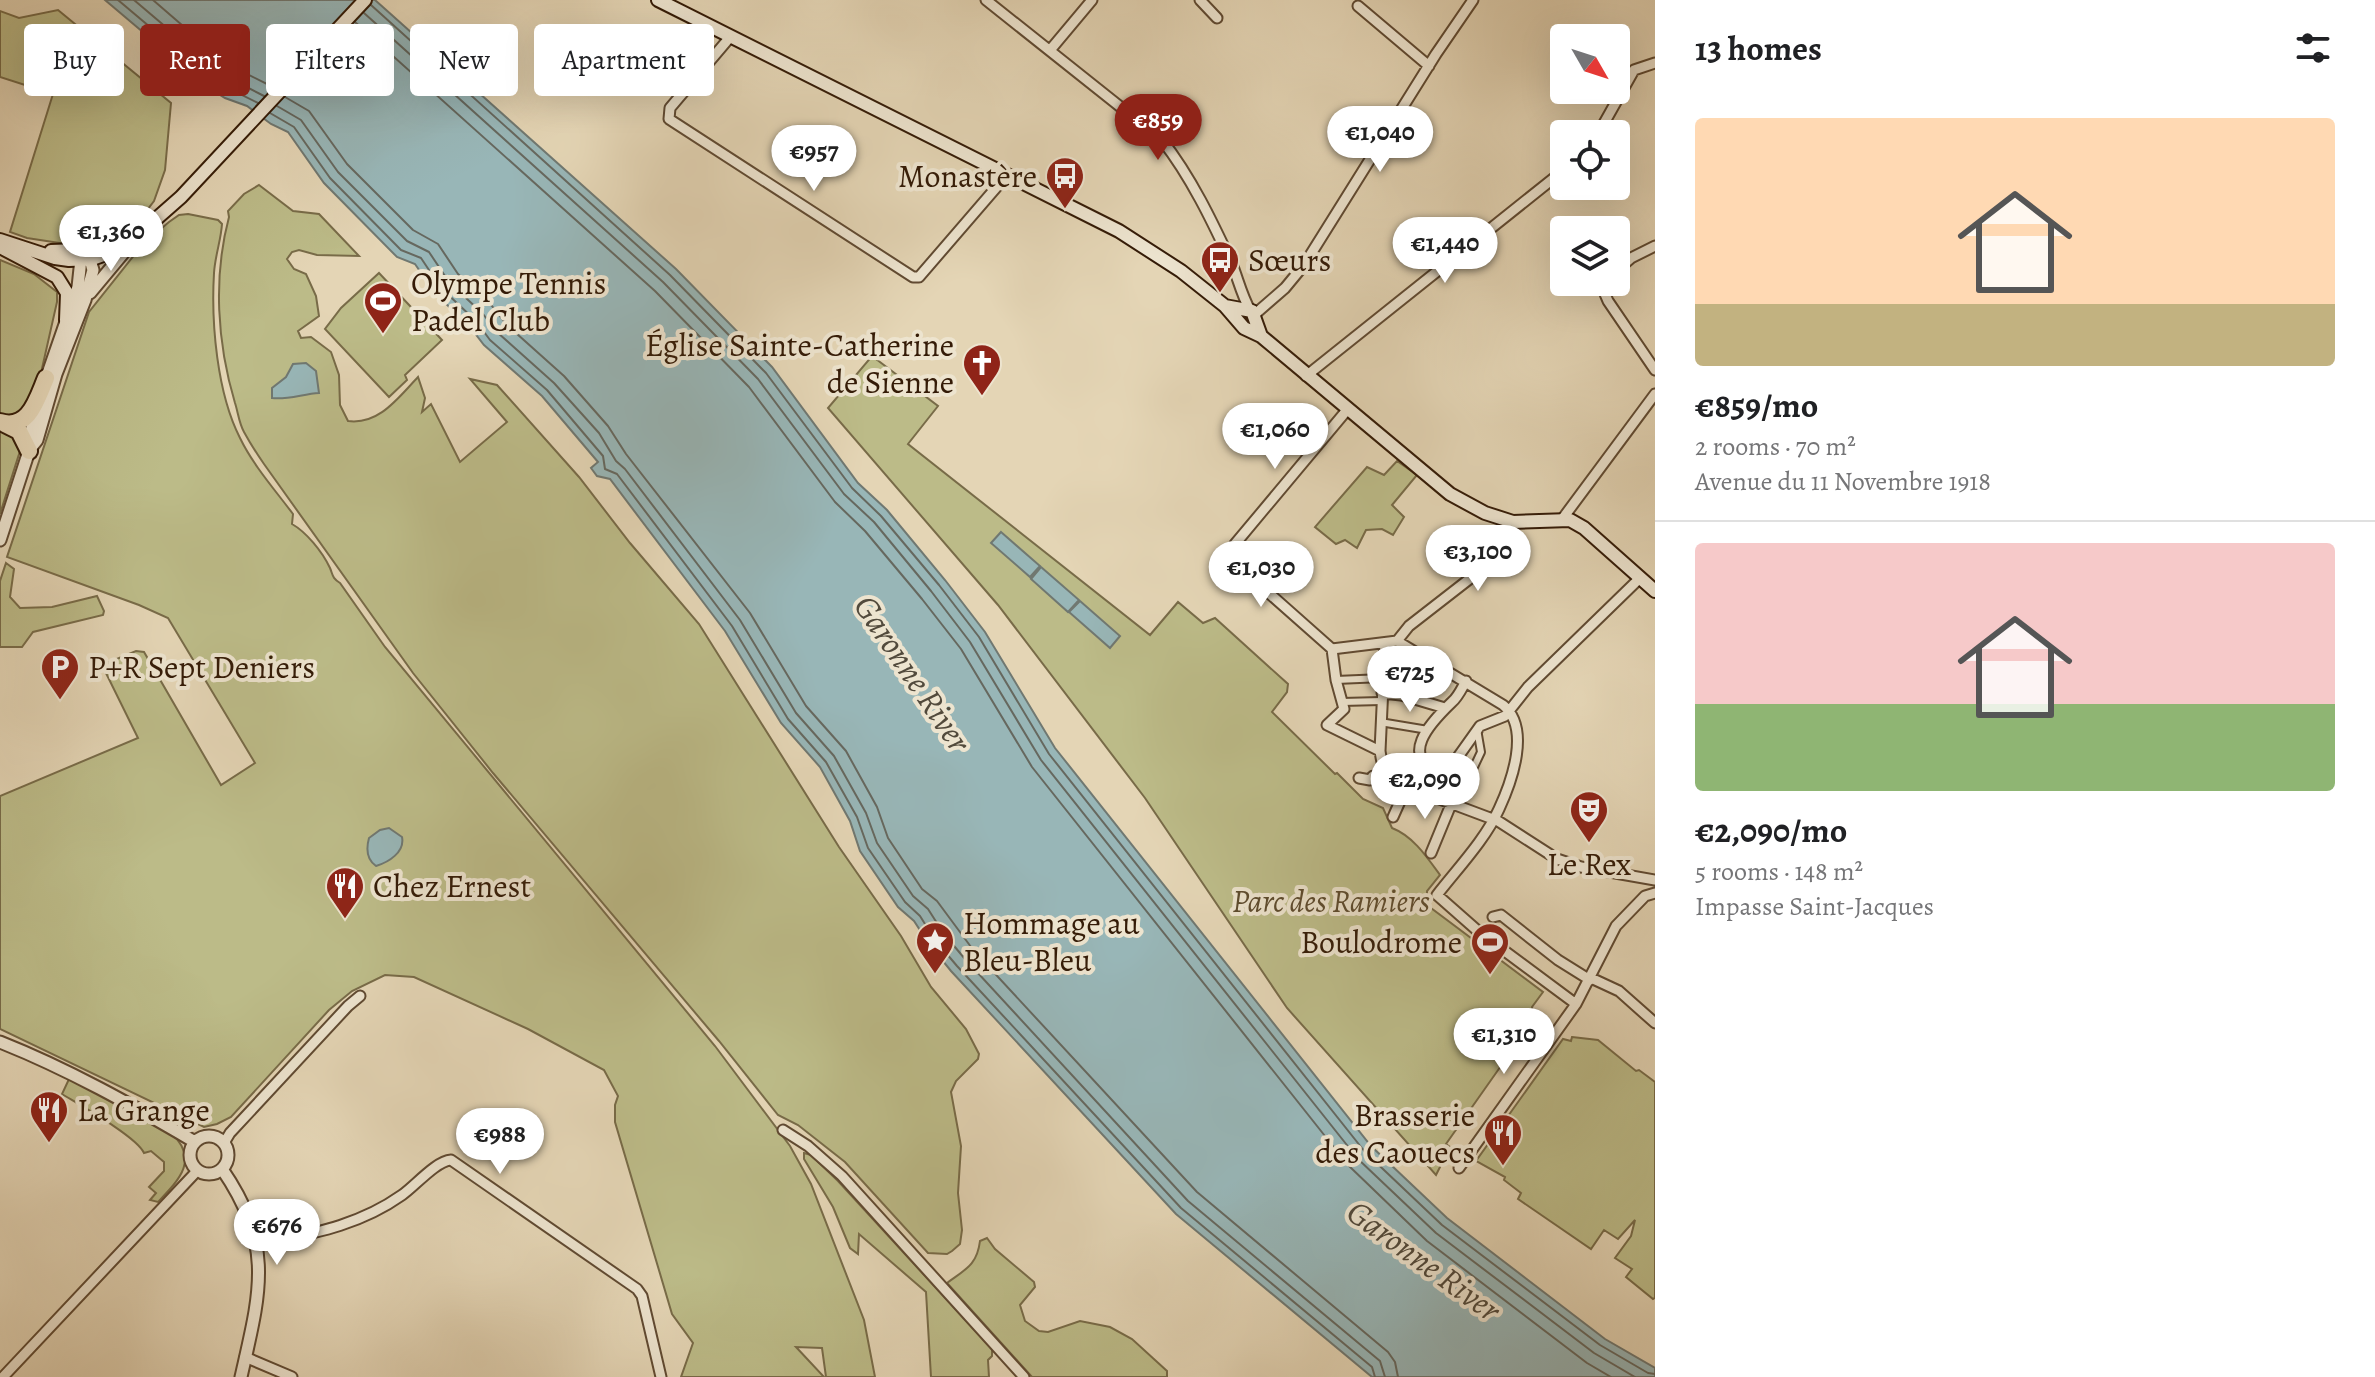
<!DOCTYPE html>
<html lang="en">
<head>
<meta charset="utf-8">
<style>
	:root { --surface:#fff; --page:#f6f6f6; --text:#202124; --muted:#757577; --line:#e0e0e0; --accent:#8f2418 }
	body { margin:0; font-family:Alegreya,serif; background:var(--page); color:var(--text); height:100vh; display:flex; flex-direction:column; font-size:30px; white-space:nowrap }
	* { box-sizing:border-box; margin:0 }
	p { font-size:26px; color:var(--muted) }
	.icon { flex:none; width:44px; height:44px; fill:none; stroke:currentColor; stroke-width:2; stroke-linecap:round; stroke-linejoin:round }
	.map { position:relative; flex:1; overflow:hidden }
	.panel { display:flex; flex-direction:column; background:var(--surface); width:720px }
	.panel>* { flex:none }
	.banner { position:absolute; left:24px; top:24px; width:760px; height:72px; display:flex; gap:16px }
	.needle { width:52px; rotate:129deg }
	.fabs { position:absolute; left:1550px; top:24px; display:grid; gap:16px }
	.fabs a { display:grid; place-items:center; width:80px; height:80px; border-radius:8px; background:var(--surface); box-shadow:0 8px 32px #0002; font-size:40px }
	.price { position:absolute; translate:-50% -68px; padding:0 18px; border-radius:28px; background:#fff; color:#222; font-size:26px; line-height:52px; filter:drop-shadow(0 2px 4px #0008) }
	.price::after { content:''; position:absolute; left:50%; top:48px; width:24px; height:18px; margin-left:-12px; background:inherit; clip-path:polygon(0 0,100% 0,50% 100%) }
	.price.current { background:var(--accent); color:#fff }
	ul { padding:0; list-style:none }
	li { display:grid; align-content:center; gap:16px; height:424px; padding:0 40px }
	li+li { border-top:2px solid var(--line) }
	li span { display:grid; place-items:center; height:248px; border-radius:8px; color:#555 }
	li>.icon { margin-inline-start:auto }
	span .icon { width:144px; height:144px; fill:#fffc; stroke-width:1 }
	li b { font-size:34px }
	h2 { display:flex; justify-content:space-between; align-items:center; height:96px; padding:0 40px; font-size:34px }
	.chip { padding:0 28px; border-radius:8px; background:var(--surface); box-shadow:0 8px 32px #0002; font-size:28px; line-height:72px }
	.chip.current { background:var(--accent); color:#fff }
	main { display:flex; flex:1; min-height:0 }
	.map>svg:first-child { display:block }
	.green { fill:#bcbb88; stroke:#786b48; stroke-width:2 }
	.water { fill:#98b6b7; stroke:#707871; stroke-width:2 }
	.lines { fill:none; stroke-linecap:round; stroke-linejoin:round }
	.shore { stroke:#66685f; stroke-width:2 }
	.pedestrian-casing { stroke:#604a32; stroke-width:10 }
	.minor-casing { stroke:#604a32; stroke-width:13 }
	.tertiary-casing { stroke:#604a32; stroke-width:15 }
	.secondary-casing { stroke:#341b07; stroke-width:16 }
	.motorway-casing { stroke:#341b07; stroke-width:20 }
	.pedestrian { stroke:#ede4cf; stroke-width:6 }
	.minor { stroke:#ede4cf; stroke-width:9 }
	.tertiary { stroke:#ede4cf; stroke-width:11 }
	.secondary { stroke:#ede4cf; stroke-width:12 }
	.motorway { stroke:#e4d5b5; stroke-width:16 }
	.labels { text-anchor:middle; stroke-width:8; stroke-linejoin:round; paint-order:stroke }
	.poi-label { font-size:32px; fill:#341b07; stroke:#ede4cf; text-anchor:start }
	.park-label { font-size:32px; font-style:italic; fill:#5d4b2e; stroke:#ede4cf }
	.water-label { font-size:34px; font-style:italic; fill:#524a3c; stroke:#ede4cf }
</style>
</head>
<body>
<main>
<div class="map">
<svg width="1655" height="1377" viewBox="0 0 1655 1377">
	<rect width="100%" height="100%" fill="#e4d5b5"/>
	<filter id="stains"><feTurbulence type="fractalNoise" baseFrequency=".0025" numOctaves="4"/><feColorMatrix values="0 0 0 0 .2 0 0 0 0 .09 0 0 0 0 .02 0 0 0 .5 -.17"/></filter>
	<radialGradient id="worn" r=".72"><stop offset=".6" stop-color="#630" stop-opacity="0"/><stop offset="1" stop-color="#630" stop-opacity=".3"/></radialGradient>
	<!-- green -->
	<path class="green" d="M58 10 171 103 165 170 154 201 144 214 107 244 79 246 27 238 10 232 53 94 0 77V11L19 18Z
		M259 185 293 211 319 214 359 256 317 255 299 250 292 252 287 259 294 269 306 274 316 296 319 316 298 331 301 338 311 337 331 352 339 375 340 405 348 421C379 425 398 398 418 377L425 398 422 412 431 404 460 462 507 422 470 379 497 385 579 477 630 543 699 624 839 847 901 936 931 987 966 1029 979 1054 978 1059 956 1081 951 1092 961 1146 958 1193 962 1230 960 1244 952 1251 947 1254 928 1253 845 1162 798 1125 778 1115 719 1041 493 773 413 673 264 464C257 454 250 443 244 432 239 423 238 412 235 403 217 343 213 277 229 217L228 211 244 194Z
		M188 214 218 220 222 224C221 240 215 256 214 273 211 323 217 393 240 438 253 465 275 490 293 514L292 524C306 532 322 551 330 568 333 575 332 578 340 583L385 647 715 1046 790 1146 811 1184 864 1320 875 1377H826L822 1348 796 1347 824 1377H681L693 1343 672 1314 615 1122V1105L618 1096 604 1070 528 1029 414 977 385 975 352 991 329 1010 231 1117 217 1124 204 1127 0 1029V796L138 738 102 665 136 651 144 652 221 785 255 763 168 618 139 605 7 557 89 312 143 244 169 222 179 215Z
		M0 260 34 274 57 292V302L41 373 27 407 13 418 0 416Z
		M379 273 442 340 405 375 407 380 389 397 325 329 341 308Z
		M872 356 938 406 908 444 1150 635 1178 602 1203 623 1215 618 1288 684 1287 692 1272 712 1335 774 1337 773 1363 799 1383 808 1392 828C1413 836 1427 857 1440 875L1427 891V905L1543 992 1532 1007 1534 1019 1446 1144 1450 1147 1436 1175 1287 1008 1145 798 998 605 828 408Z
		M0 429 14 434 20 442V451L0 514Z
		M1397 461 1417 475 1392 505 1404 517 1393 535 1382 529 1366 530 1357 548 1345 540 1336 544 1315 527 1367 467 1384 475Z
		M6 563 14 569 10 597 20 608 52 607 97 596 104 611 103 615 33 632 22 647H0V581Z
		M1572 1037 1598 1040 1636 1071 1639 1070 1655 1082V1298L1653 1299 1626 1277 1632 1269 1615 1258 1631 1236 1635 1220 1618 1239 1604 1230 1591 1249 1518 1199 1521 1193 1504 1180 1505 1177 1476 1161 1563 1039 1571 1041Z
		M70 1077 171 1133C200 1159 179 1180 158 1202L150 1200 156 1193 149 1187 164 1171V1162L151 1151 144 1153C137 1137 80 1105 62 1094Z
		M804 1153 811 1155 838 1181 992 1349V1356L988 1360 989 1377H931L926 1292 859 1234 858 1254 850 1248 833 1207 804 1159Z
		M987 1238 995 1249 1034 1282 1035 1287 1020 1305 1025 1321 1039 1331 1048 1332 1080 1321 1110 1327 1132 1339 1167 1371V1377H1032L947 1283C966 1269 977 1265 980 1241Z"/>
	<!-- water -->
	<path class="water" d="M105 0H375L676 269 772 367 858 483 887 510 945 580 985 632 1055 748 1371 1146 1447 1218 1605 1339 1655 1368V1377H1372L1176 1214 951 971 929 944 914 921 898 907 860 851 850 821 820 767 781 723 725 631 610 479 597 476 591 468 598 462 542 396 484 345 470 327 435 293 415 264 397 257 324 183 288 132 271 124 247 106 225 98 209 88Z
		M306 363 316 371 319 393C303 394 287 400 272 398V388L286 377 293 364Z
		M1001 532 1040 566 1030 577 991 543Z
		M1041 567 1079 600 1068 612 1031 579Z
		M1080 601 1120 636 1110 648 1069 612Z
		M389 828 402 837C405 852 389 862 376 866 366 859 366 849 369 838L380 830Z"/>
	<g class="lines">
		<!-- shore -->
		<path class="shore" d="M118 0 214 81 258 103
			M134 0 220 73 264 96
			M153 0 227 64 273 87
			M371 5 670 275 766 373 852 488 881 516 939 585 979 637 1049 754 1365 1152 1442 1225 1600 1345 1648 1373 1655 1374
			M364 13 663 282 758 379 844 494 874 522 931 591 970 642 1041 760 1358 1159 1436 1233 1594 1353 1635 1377
			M355 22 655 291 749 387 835 502 865 531 922 599 961 649 1032 767 1348 1165 1427 1241 1587 1363 1611 1377
			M285 97 309 111 347 164 413 230 438 244 458 274 492 306 506 324 564 376 608 426 626 454 750 613 806 706 846 751 877 807 888 838 922 889 937 901 974 951 1197 1192 1388 1352 1395 1362 1398 1377
			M277 106 301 120 338 172 407 241 429 252 449 282 483 314 498 333 554 383 599 433 616 461 625 469 740 620 796 713 834 756 866 813 877 843 913 896 928 909 944 934 965 959 1188 1201 1380 1361 1385 1377
			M270 113 294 127 330 178 401 250 421 258 441 288 476 321 490 340 547 390 603 456 605 469 617 474 732 626 788 719 826 762 857 817 868 848 905 902 920 916 935 940 957 966 1181 1208 1372 1367 1375 1377"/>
		<defs>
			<path id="pedestrian" d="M1336 680 1383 678
				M1342 702 1381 701
				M1380 722 1428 730
				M1457 803 1481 752 1477 729"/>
			<path id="minor" d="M986 0 1162 140C1191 177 1212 221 1232 264 1238 279 1242 296 1250 310
				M1200 0 1217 18
				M1358 6 1429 66
				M731 36 670 108 669 119 913 277H919L1007 175
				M1051 49 1092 0
				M1598 134 1634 70 1655 63
				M1616 271 1631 258 1655 246
				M1606 282 1605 294 1608 301 1655 370
				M1254 315 1285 288 1304 265 1436 54 1473 0
				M1306 376 1564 170
				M1563 518 1655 394
				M1397 641 1409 626 1472 577 1507 536 1513 522
				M1385 643 1380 751C1382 764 1383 773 1394 782L1498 821 1557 859 1581 867 1655 880
				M1332 649 1397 641 1503 705C1531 728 1512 781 1499 809 1485 840 1458 868 1437 895L1479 932 1576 1004
				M1332 649 1236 564 1231 552 1235 544 1347 410
				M1332 649 1336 680 1344 709 1327 725 1380 751
				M1466 681C1462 688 1458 697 1452 702 1430 723 1397 758 1442 774L1448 771 1480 726 1505 716 1528 687 1640 578
				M1382 693 1401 695 1445 708
				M1359 778 1370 780 1373 776H1387
				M1418 793 1433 771
				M1393 817 1406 788
				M1431 853 1452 802
				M1493 917 1501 915 1558 960 1590 980
				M1591 978 1619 991 1655 1023
				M783 1130 808 1146 842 1176 1024 1377
				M224 1143 230 1133 348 1006 360 996
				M1459 1168 1576 1004 1616 926 1645 896 1655 893
				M257 1245C309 1234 357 1227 402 1195 415 1186 436 1161 451 1160L637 1289 642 1296 661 1377
				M245 1357 292 1377
				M3 1377 197 1171"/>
			<path id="tertiary" d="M90 293 130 245
				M45 382 78 287 81 259 85 254
				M29 450 37 440 56 374 85 300 93 270 88 253
				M0 540 29 451V438L38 406
				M0 1042C68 1069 132 1105 195 1142
				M190 1155a19 19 0 1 1 38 0a19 19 0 1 1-38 0Z
				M222 1169C275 1246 260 1293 241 1377"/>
			<path id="secondary" d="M658 0 1119 231 1181 271 1225 306 1244 328 1261 336 1450 494 1485 513 1513 522 1570 520 1584 528 1655 591
				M0 240 55 258 69 260 92 259 123 248 181 197 365 0
				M0 247 57 277 67 293 66 320
				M51 251 104 249
				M1225 306 1252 311 1261 336"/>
			<path id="motorway" d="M0 422C29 431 37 399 46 378
				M5 424 19 431 29 451"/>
		</defs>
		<!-- pedestrian casing -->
		<use href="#pedestrian" class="pedestrian-casing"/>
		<!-- minor casing -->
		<use href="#minor" class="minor-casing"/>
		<!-- tertiary casing -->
		<use href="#tertiary" class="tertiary-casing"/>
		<!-- secondary casing -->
		<use href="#secondary" class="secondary-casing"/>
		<!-- motorway casing -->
		<use href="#motorway" class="motorway-casing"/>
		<!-- pedestrian -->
		<use href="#pedestrian" class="pedestrian"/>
		<!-- minor -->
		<use href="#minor" class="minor"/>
		<!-- tertiary -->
		<use href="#tertiary" class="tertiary"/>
		<!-- secondary -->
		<use href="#secondary" class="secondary"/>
		<!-- motorway -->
		<use href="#motorway" class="motorway"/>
	</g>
	<!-- icons -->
	<defs>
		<symbol id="bus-pin" viewBox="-11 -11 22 30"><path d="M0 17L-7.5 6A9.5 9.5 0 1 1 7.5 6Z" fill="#8f2418" stroke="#ede4cf"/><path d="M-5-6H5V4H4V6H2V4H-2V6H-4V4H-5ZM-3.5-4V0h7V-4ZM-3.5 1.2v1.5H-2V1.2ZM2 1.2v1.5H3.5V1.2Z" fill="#fff"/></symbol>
		<symbol id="stadium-pin" viewBox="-11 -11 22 30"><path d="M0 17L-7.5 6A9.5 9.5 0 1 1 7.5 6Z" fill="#8f2418" stroke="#ede4cf"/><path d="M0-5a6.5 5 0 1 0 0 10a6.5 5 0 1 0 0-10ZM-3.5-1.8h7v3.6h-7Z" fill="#fff"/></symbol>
		<symbol id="church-pin" viewBox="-11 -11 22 30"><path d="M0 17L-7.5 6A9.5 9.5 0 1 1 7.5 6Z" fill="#8f2418" stroke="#ede4cf"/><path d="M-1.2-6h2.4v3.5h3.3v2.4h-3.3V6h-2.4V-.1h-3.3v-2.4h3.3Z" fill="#fff"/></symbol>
		<symbol id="parking-pin" viewBox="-11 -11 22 30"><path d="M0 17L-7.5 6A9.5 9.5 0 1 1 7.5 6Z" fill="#8f2418" stroke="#ede4cf"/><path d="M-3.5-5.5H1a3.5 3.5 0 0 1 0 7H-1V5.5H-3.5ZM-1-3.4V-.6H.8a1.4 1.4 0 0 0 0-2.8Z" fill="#fff"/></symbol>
		<symbol id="theatre-pin" viewBox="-11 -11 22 30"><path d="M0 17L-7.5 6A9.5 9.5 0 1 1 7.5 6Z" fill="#8f2418" stroke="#ede4cf"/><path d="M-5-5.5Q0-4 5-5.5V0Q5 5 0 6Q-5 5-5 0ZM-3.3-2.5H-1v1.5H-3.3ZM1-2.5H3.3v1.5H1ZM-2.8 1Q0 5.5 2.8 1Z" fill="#fff"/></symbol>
		<symbol id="restaurant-pin" viewBox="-11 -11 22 30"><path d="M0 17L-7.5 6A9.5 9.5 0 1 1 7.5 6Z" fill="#8f2418" stroke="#ede4cf"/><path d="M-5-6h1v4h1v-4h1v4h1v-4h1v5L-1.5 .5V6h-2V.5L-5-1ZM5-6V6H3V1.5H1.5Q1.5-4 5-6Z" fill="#fff"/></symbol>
		<symbol id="sight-pin" viewBox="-11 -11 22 30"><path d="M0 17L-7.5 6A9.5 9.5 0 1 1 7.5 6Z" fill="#8f2418" stroke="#ede4cf"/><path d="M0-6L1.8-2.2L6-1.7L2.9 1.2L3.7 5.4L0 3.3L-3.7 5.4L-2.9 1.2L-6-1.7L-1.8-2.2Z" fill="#fff"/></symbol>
	</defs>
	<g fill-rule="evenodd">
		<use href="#bus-pin" x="1043" y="154" width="44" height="60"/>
		<use href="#bus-pin" x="1198" y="238" width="44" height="60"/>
		<use href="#stadium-pin" x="361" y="279" width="44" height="60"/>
		<use href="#church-pin" x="960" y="341" width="44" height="60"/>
		<use href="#parking-pin" x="38" y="645" width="44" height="60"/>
		<use href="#theatre-pin" x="1567" y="788" width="44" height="60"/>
		<use href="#restaurant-pin" x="323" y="864" width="44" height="60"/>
		<use href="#sight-pin" x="913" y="919" width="44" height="60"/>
		<use href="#stadium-pin" x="1468" y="920" width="44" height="60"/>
		<use href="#restaurant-pin" x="27" y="1088" width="44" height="60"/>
		<use href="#restaurant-pin" x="1481" y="1111" width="44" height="60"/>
	</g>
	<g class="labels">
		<!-- poi labels -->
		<g class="poi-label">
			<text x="1037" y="187" text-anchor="end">Monastère</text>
			<text x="1248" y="271">Sœurs</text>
			<text x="411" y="294">Olympe Tennis<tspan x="411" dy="37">Padel Club</tspan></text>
			<text x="954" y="356" text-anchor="end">Église Sainte-Catherine<tspan x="954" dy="37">de Sienne</tspan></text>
			<text x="88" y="678">P+R Sept Deniers</text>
			<text x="1589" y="875" text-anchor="middle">Le Rex</text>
			<text x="373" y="897">Chez Ernest</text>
			<text x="963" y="934">Hommage au<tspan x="963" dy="37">Bleu-Bleu</tspan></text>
			<text x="1462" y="953" text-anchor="end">Boulodrome</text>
			<text x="77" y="1121">La Grange</text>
			<text x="1475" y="1126" text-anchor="end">Brasserie<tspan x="1475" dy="37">des Caouecs</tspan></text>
		</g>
		<!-- park labels -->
		<g class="park-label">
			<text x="1331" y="912">Parc des Ramiers</text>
		</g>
		<!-- water labels -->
		<g class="water-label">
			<text transform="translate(913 673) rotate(56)" y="12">Garonne River</text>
			<text transform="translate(1424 1260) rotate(36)" y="12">Garonne River</text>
		</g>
	</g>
	<rect width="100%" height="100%" filter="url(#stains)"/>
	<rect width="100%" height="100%" fill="url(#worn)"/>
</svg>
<div class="fabs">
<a><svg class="needle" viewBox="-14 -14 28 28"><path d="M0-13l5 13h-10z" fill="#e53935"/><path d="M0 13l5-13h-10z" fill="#757577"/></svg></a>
<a><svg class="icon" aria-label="locate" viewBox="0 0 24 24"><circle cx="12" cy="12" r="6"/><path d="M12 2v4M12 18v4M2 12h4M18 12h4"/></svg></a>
<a><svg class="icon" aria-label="layers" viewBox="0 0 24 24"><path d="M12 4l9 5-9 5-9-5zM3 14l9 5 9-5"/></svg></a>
</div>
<b class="price current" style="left:1158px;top:162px">€859</b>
<b class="price" style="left:1380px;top:174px">€1,040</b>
<b class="price" style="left:814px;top:193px">€957</b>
<b class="price" style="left:111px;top:273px">€1,360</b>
<b class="price" style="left:1445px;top:285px">€1,440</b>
<b class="price" style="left:1275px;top:471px">€1,060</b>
<b class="price" style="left:1478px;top:593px">€3,100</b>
<b class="price" style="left:1261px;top:609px">€1,030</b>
<b class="price" style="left:1410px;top:714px">€725</b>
<b class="price" style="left:1425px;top:821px">€2,090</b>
<b class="price" style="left:1504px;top:1076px">€1,310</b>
<b class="price" style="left:500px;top:1176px">€988</b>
<b class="price" style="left:277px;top:1267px">€676</b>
<div class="banner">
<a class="chip">Buy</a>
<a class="chip current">Rent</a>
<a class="chip">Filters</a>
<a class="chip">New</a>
<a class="chip">Apartment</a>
</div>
</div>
<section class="panel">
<h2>13 homes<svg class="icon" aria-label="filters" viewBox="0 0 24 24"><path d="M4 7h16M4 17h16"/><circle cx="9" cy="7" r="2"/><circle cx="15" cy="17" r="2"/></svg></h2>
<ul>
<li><span style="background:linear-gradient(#ffd9b3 75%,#c2b280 0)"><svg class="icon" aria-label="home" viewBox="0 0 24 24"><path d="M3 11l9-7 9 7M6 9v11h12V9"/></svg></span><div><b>€859/mo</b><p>2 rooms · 70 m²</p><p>Avenue du 11 Novembre 1918</p></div></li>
<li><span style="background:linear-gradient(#f6c9c9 65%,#8fb573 0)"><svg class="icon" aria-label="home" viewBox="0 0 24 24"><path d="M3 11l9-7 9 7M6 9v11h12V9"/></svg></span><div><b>€2,090/mo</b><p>5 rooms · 148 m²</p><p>Impasse Saint-Jacques</p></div></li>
</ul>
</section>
</main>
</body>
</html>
